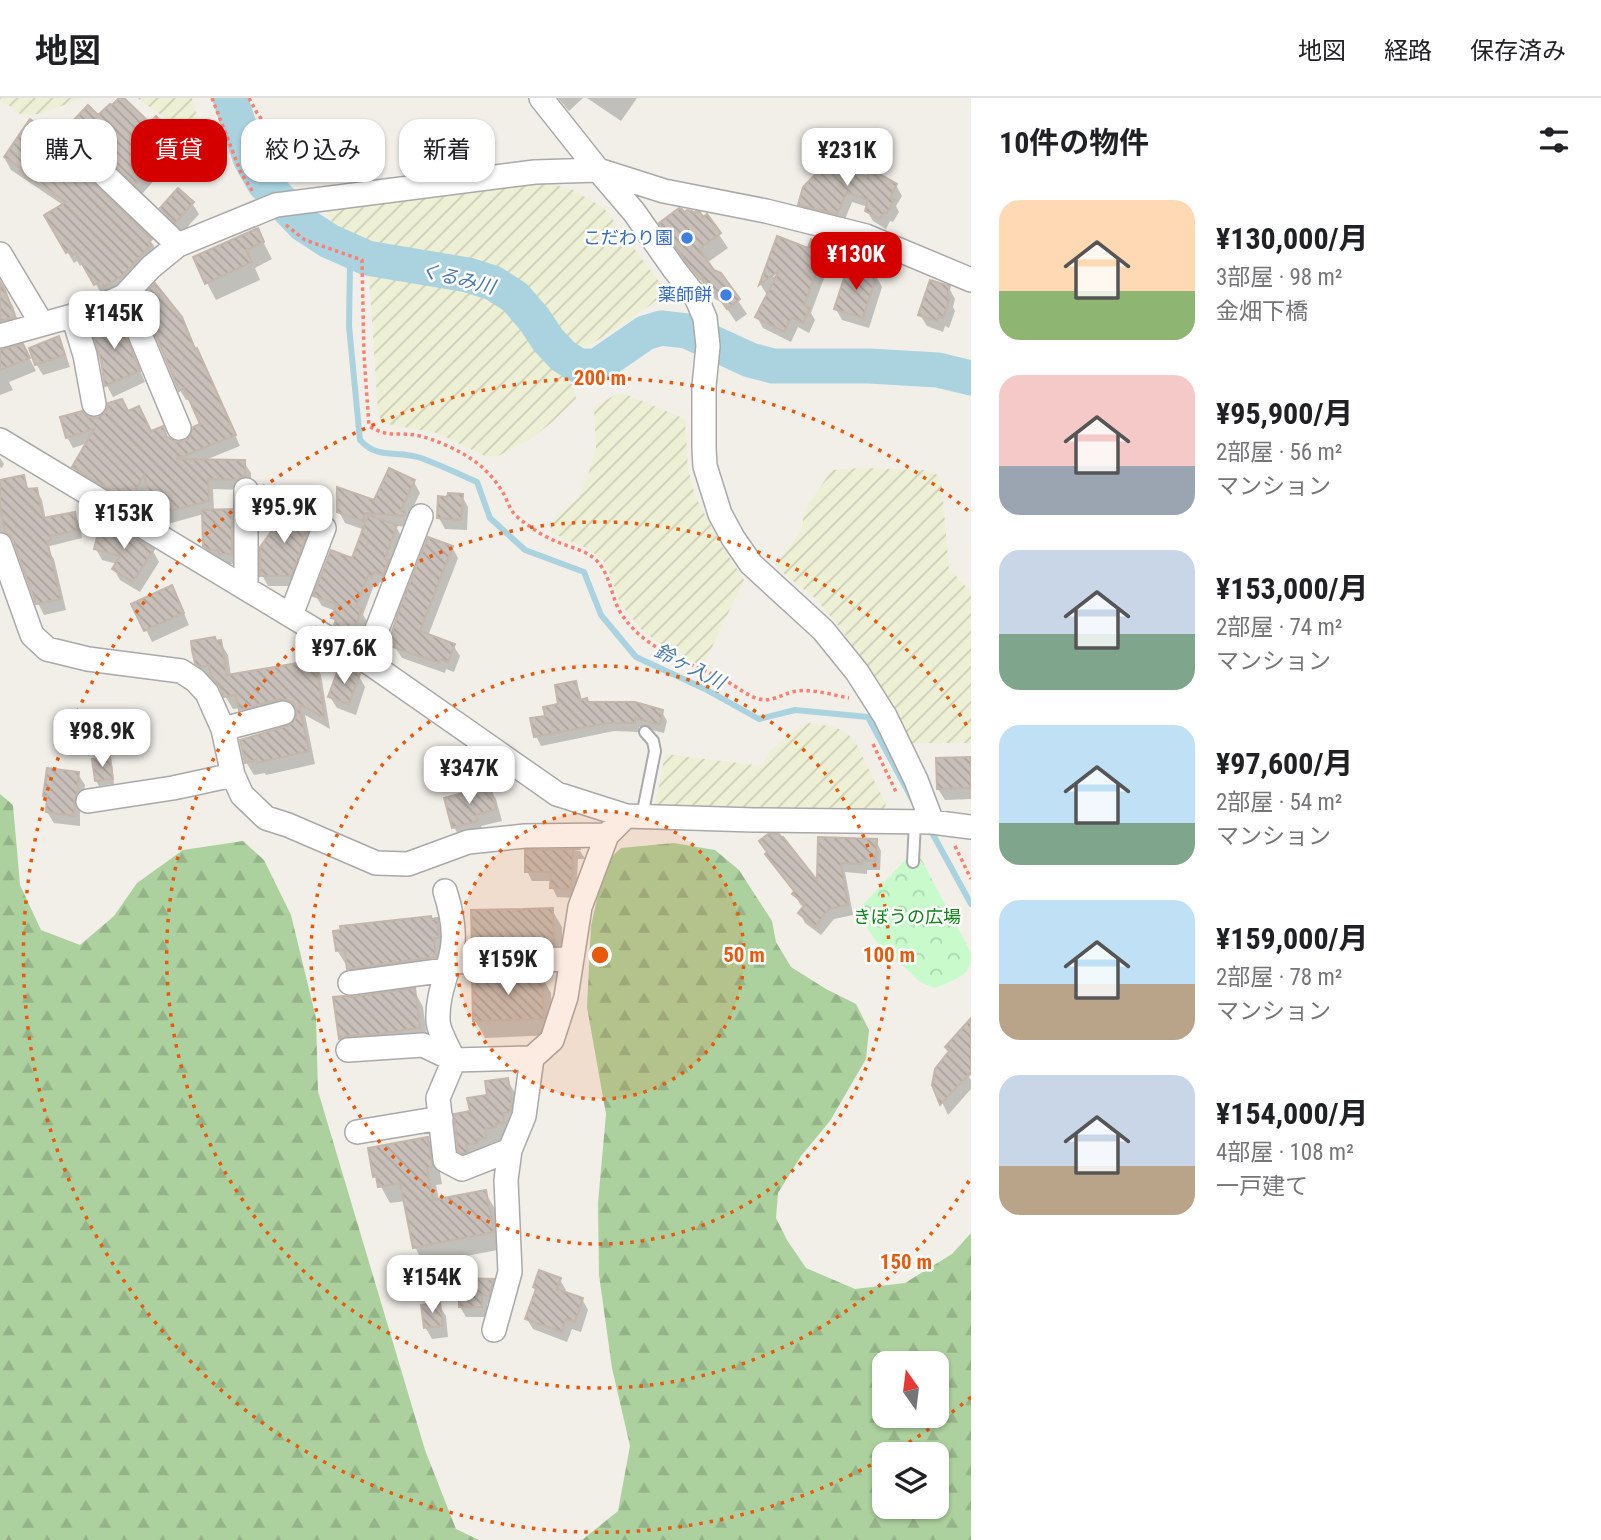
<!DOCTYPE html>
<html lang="ja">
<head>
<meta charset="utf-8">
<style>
	:root { --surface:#fff; --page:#f6f6f6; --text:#202124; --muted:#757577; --line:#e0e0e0; --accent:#d40000 }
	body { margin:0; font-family:"Roboto Condensed","Noto Sans JP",sans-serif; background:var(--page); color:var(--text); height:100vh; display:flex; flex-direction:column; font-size:26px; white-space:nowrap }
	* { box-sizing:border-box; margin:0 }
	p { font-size:23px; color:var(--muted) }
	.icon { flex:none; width:38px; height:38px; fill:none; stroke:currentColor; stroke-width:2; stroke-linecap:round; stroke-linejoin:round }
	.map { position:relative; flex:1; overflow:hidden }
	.details { display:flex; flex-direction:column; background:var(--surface); width:630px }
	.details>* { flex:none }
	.banner { position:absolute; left:21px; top:21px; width:665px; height:63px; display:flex; gap:14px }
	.needle { width:46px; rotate:346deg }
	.controls { position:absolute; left:872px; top:1253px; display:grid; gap:14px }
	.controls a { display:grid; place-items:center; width:77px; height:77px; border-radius:14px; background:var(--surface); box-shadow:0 2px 5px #0004; font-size:35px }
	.price { position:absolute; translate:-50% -60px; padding:0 16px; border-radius:14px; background:#fff; color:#222; font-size:23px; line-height:46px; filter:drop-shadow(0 2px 4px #0008) }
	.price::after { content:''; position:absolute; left:50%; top:42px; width:21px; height:16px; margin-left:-10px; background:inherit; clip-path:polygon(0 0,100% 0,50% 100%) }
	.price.on { background:var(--accent); color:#fff }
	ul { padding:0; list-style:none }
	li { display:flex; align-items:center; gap:21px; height:175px; padding:0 28px }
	li span { display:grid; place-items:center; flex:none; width:196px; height:140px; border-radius:21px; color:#555 }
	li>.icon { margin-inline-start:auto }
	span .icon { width:84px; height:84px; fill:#fffc; stroke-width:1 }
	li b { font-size:30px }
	h2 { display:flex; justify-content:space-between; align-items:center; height:84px; padding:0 28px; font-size:30px }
	.chip { padding:0 24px; border-radius:21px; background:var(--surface); box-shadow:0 2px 5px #0004; font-size:24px; line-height:63px }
	.chip.on { background:var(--accent); color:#fff }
	header { display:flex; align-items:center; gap:42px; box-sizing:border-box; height:98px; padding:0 35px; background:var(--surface); border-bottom:2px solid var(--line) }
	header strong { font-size:33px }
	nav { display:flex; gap:38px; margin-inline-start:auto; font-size:24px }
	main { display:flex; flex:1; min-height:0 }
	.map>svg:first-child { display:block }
	.farmland { fill:url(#farmland-furrows) }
	.forest { fill:url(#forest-firs); fill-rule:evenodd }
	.park { fill:url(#park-crowns) }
	.shadow { fill:#0003; fill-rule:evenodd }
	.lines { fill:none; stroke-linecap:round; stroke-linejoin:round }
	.stream { stroke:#aad3df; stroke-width:6 }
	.river { stroke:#aad3df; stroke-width:35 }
	.building { fill:url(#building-back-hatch); stroke:#c4b6ab; stroke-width:2 }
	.lane-casing { stroke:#a9a9a9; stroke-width:14 }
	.street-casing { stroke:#a9a9a9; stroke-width:26 }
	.path { stroke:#fa8072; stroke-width:3.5; stroke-dasharray:3.5 3.5; stroke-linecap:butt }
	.lane { stroke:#fff; stroke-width:10 }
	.street { stroke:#fff; stroke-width:23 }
	.ring { fill:none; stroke:#e8590c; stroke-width:3.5; stroke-dasharray:3.5 7 }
	.shop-dot { fill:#3f7fe0; stroke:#fff; stroke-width:2.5 }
	.labels { text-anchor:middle; stroke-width:5; stroke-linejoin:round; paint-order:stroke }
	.shop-label { font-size:18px; fill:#366cbe; stroke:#fff; text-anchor:end }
	.park-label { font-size:18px; fill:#0c8416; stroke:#fff }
	.water-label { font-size:19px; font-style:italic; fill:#4a7aab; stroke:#fff }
	.centre { fill:#e8590c; stroke:#fff; stroke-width:3.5 }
	.ring-label { font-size:21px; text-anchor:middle; font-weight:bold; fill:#e8590c; stroke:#fff; stroke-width:5; stroke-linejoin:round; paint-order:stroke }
</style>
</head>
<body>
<header>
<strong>地図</strong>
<nav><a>地図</a><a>経路</a><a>保存済み</a></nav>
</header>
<main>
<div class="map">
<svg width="971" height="1442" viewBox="0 0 971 1442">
	<defs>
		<pattern id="farmland-furrows" width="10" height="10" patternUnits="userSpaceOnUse" patternTransform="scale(1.75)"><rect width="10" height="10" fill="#eef0d5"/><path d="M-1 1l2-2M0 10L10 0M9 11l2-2" fill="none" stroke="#ccceb7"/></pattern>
		<pattern id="forest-firs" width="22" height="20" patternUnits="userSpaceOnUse" patternTransform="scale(1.75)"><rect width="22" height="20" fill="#add19e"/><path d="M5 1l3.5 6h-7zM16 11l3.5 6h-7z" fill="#95b388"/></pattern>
		<pattern id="park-crowns" width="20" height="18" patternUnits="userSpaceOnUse" patternTransform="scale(1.75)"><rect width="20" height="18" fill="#c8facc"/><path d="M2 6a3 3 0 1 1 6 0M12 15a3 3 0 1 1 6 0" fill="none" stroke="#acd6af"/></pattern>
		<pattern id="building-back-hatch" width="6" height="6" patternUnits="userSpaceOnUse" patternTransform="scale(1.75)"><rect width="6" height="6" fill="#c7bfb8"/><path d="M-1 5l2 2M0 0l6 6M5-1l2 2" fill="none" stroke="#aba49e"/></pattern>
	</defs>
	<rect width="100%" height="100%" fill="#f2efe9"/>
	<!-- farmland -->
	<path class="farmland" d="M0 0H83L40 16H20L6 5 0 4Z
		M137 0H192L202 36 195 41Z
		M542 83 571 91 604 110 663 189 658 201 649 208 590 247 574 251 563 242 540 207 514 182 492 171 466 165 396 154 353 141 344 136 334 127 327 114 328 107Z
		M369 178 389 179 475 193 502 204 522 225 546 261 574 289 576 301 551 325 529 342 498 358H485L437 335 382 325 378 314Z
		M623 295 685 321 688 370 695 398 723 450 744 482 703 568 678 557 656 543 641 531 627 514 619 503 611 478 603 462 590 452 552 435 550 427 559 416 579 399 588 377 596 350 594 310 613 298Z
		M862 370 924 372 938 377 942 390 949 471 971 494V645H908L841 531 816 501 777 470 780 459 801 434 805 411 832 372Z
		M808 625 832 628 844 633 855 643 886 707 883 713 760 715 656 706 665 656 762 668 770 653 788 637Z"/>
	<!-- forest -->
	<path class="forest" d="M0 696 13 707 20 787 41 832 80 847 114 818 137 785 183 752 243 743 264 762 291 817 316 920 318 993 425 1352 456 1431 479 1442H0Z
		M674 745 715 752 739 772 772 823 776 844 791 869 826 891 856 906 869 932 866 961 830 1023 801 1058 778 1095 776 1120 787 1142 806 1170 855 1191 905 1185 952 1156 971 1135V1442H582L618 1413 630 1348 612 1270 599 1177 598 1105 606 1016 587 909 591 828 605 765 621 750ZM884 1265H936V1318H884ZM884 1356H936V1409H884Z"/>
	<!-- park -->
	<path class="park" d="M908 759H920L971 855C971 880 955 881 935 890L920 884 902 867 886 857 865 827 862 808Z"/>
	<!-- shadow -->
	<path class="shadow" d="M558 0H583L569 13Z
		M587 0H637L621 23Z
		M98 20 150 27 172 35 178 45 169 55 173 61 142 96 78 37 72 26Z
		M30 24 52 39 59 50 55 55 150 142 157 153 128 189 102 197 84 165 80 168 77 163 74 165 46 118 63 107 11 72 5 61Z
		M867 82 896 87 902 98 896 108 899 114 893 124 890 123 886 131 873 123 867 113 868 109 852 104 843 126 806 117 800 106Z
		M192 105 199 116 182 135 168 122 162 111Z
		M684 116 703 122 707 119 728 150 707 165 712 173 720 176 747 216 736 224 723 205 715 201 710 195 669 140Z
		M257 132 272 161 255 170 260 182 216 202 207 185Z
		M778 140 809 152 826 148 832 159 811 215 815 222 809 235 798 229 791 244 763 230 757 219 768 199 761 187ZM787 169 773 179V175Z
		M876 178 882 189 869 230 842 222 836 211Z
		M0 187 13 208 21 232 0 240Z
		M949 190 955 201 953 209 955 213 949 230 945 228 943 234 927 228 920 217Z
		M181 220 196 252 202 262 240 348 203 363 244 364 251 375V389L243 392 213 391 214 413H231L237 423V466H227L224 462H216L211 459 204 448V416L164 427 157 417 149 388 139 406 129 400 125 407 80 380 74 369 88 345 73 350 67 339 88 321H98L128 315 151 335 162 330 168 341 176 346 186 344 202 327 191 301 186 302 180 292Z
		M122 230 145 284 113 299 107 288 103 263Z
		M58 240 64 251 70 269 43 277 36 266Z
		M23 248 36 273 9 284 13 292 0 297V253Z
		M0 360 4 366 2 370 0 369Z
		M24 382 30 393 36 392 42 402 46 422 74 416 80 427 82 440 22 455 7 433 0 436V387Z
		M414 384 420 395 407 422 409 429 396 428 402 440 389 487 380 484 378 489 374 487 363 517 367 523 358 546 342 538 333 519 336 513 322 508 315 497 353 462 365 432 345 425 339 414 374 405Z
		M462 398 468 409 467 432 445 431 439 420Z
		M311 425 317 435 297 488H268L262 477Z
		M452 449 458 460 428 538 453 547 460 558 454 574 446 571 445 575 402 560 391 543Z
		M47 451 54 461 66 512 44 517 38 505Z
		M96 451 153 453 159 464 140 494 120 482 114 471 117 466 102 462Z
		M178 501 189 527 152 544 134 507Z
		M220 544 228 557 231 578 314 564 321 577 330 631 305 617 315 666 266 677 265 675 254 677 246 664 294 627 298 615 288 614 248 624 241 610 233 611 214 580 209 581 204 578 196 565 216 545Z
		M359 578 365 589 356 617 337 610 330 599Z
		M575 585 580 594 582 603 588 606 662 614 667 623 664 635 639 629V634L614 633 541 648 536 638 547 619 560 607Z
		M109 661 112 666 114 686 99 688 96 683Z
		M971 661V701L945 702 938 691Z
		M78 676 85 687 82 707 80 711V728L54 725 47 714 49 703 45 697Z
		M489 690 496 701 502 723 481 728 483 734 460 740 454 729Z
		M820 740 876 743 881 753 880 772H867V776L845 774 853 817 834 821 821 837 805 825 800 815 804 810 800 806 794 796 795 795 773 766 818 787Z
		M580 753 585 761H578L576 800 557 799 552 789V783H532L527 773V754Z
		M552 812 562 829 563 864 483 866 473 849 525 817Z
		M437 822 447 839 445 876 359 888 337 852 343 834Z
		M541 877 551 895 553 937 485 940 475 922Z
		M414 892 423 909 428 947 350 957 340 940 352 901Z
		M971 922V977L969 979 971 982V991L948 1017 934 987Z
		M507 981 517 999 513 1042 470 1070 460 1053 472 1015Z
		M427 1041 437 1058 442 1086 436 1087 439 1102 485 1094 495 1111 503 1151 424 1166 415 1149 406 1103 390 1105 375 1078Z
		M493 1182 498 1192 494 1207 487 1206V1219H466L460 1209Z
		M560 1182 566 1192 564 1196 582 1201 588 1212 581 1234 572 1231 567 1244 533 1231 527 1221 537 1194 534 1189Z
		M439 1207 446 1218 448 1239 432 1241 425 1229Z"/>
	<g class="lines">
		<!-- stream -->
		<path class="stream" d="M348 151 350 166 349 228 360 342C378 362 396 352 421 360 440 367 459 376 477 384L490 420 525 452 584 474 601 517 636 559 705 591 759 621 795 612 868 619 912 701
			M930 731 971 806"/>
		<!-- river -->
		<path class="river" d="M230 0 250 60 264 85 303 126 329 143 367 160 468 177 493 185 515 199 534 221 548 242 563 258 577 267 585 268H597L645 235 661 230 687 233 750 262 773 268H869L938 272 971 280"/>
	</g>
	<!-- building -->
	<path class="building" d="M119 0H124L150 25 156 18 173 34 163 45 168 49 135 87 70 26 88 7 98 17 110 6 112 7Z
		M30 21 54 38 47 47 69 62 152 141 149 144 151 147 122 178 104 189 101 183 94 187 76 155 72 158 69 153 66 155 44 117 66 104 20 73 22 71 4 59Z
		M839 52 866 79 871 71 897 86 890 100 894 102 887 115 884 114 880 121 865 113 868 102 847 94 837 116 798 107 803 89Z
		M178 90 194 104 175 125 160 110Z
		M679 110 682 111 684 114 687 112 692 113 694 115 696 113 700 114 703 119 707 116 721 135 699 151 714 172 721 175 740 201 727 211 713 191 704 187 703 182 700 181 685 163 659 125Z
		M258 130 264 144 246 152 252 164 205 186 193 159Z
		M777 138 808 150 811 141 827 147 804 207 810 210 803 225 792 219 784 234 755 219 779 173 759 187Z
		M848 168 877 177 863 220 834 211Z
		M930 182 950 188 947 199 950 200 943 220 939 218 937 223 918 217Z
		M0 184 5 192 15 219 0 223Z
		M155 185 182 219 195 251 197 250 236 337 176 361 245 362V378L237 382 208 381 209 403 156 417 144 377 133 397 123 391 119 397 72 369 94 331 66 340 60 319 82 313 89 319 97 320 104 316 107 311 108 305 122 301 128 313 139 308 151 333 163 328 167 339 177 344 185 343 190 338 193 329 200 326 184 290 179 293 142 204 145 203 142 199Z
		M117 217 140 273 105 288 101 263 92 233 107 221Z
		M59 238 65 257 35 267 29 250Z
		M23 246 30 260 0 272V252Z
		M389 370 415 382 401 412 405 413 404 418 365 415 363 423 337 414V389L374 402Z
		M24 377 27 391 37 390 43 420 75 414 78 432 50 438 51 442 47 443 61 501 36 506 13 442 10 437 5 435 0 406V382Z
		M448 395 463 396 461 422 437 420 438 398 447 399Z
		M290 408 312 423 302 441 305 442 291 478H260V449Z
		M232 411V456H219V452H209L203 448 202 412Z
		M368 417 397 427 385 461 389 462 383 477 374 474 372 479 368 477 356 509 362 511 352 536 334 527 336 521 331 520 337 506 313 498 331 452 352 460Z
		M100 427 124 433 154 451 133 484 112 471 120 458 94 451Z
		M428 439 453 448 420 533 455 546 448 564 440 561 439 565 393 549 395 545 389 543 398 515Z
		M172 487 184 515 144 533 131 506Z
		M215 539 216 543 221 542 227 577 315 562 325 620 299 606 309 653 257 665 256 662 245 665 240 642 287 628 292 625 296 619 297 612 292 605 287 602 280 601 239 612 236 597 224 599 220 589 211 579 209 567 200 569 195 565 192 552 191 543Z
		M339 569 360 576 349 606 328 599Z
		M576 583 580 602 587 600 588 604H635L663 612 660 627 635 620V625H608L534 639 530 620 545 618 543 609 558 606 555 587Z
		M110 659 113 681 95 683 92 661Z
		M971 659V690L937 691 936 660Z
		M47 670 79 674 77 695 75 699 74 718 46 714 47 698H43Z
		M490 688 496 711 476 717 478 723 452 730 444 700Z
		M768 736H779L782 740 783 739 817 782 818 739 877 741 876 763 862 762V766L841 765 848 807 829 811 815 829 798 815 805 806 792 796 794 793 765 756 767 754 759 743Z
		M581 751 573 752 572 791 550 790 551 774H525V752Z
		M553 810 554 847 472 849 471 812 523 811 524 813V811Z
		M431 818V821L438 820V825L439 840H434L436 859 347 871 345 852 336 853 333 833 341 832 340 828Z
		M542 876 544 921 473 923 472 877Z
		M415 890 420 930 378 936 347 938 339 941 333 899 344 898 352 899Z
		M971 920V974L940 1007 932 987 935 971 949 953 945 949Z
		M508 980 512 1003 510 1014 503 1015 504 1025 496 1026V1029L485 1031 486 1040 478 1041V1045L466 1047 468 1054 463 1056 458 1053 454 1016 470 1013 467 1000 487 997 485 983Z
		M428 1039 433 1069 427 1070 433 1102 486 1092 494 1134 413 1150 400 1085 378 1089 376 1078 373 1079 368 1050Z
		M539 1172 561 1180 557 1191 583 1200 575 1224 566 1221 562 1234 525 1221 536 1191 533 1189Z
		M459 1180 494 1181 489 1198 482 1197V1209H459Z
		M440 1205 443 1228 424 1230 421 1207Z"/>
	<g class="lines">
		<defs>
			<path id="lane" d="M642 718 655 653 653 643 645 634
				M913 764 915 724"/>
			<path id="street" d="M68 42 178 147 276 107 535 74 598 72 541 0
				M598 72 634 114 674 171 696 199 705 220 708 248 704 288V350L705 368 720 416 733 440 751 466 823 532 857 574 885 618 916 682 932 724
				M598 72 664 93 766 113 866 138 971 182
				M0 156 42 226
				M124 198 179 330
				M73 218 85 257 94 306
				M0 238 90 213 124 198 151 169 178 147
				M0 342 371 566 557 696 626 718 754 722 932 724 971 729
				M0 447 32 537 47 551 88 561 181 573 195 582 207 595 223 631 233 677 242 697 266 720 288 727 376 765 408 766 468 744 525 738 607 737 626 718
				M246 489V392
				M291 517 324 430
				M365 562 421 418
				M223 631 283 615
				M88 703 173 690 233 677
				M445 793C451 812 456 833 452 852 448 876 437 896 438 922 438 933 449 951 454 962
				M449 864 572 861
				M350 885 446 872
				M348 952 423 947 454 962
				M357 1034 441 1020
				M510 1052 462 1071 445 1062 438 1000 454 962 532 960
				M494 1232 510 1174 506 1082 510 1052 524 1018 532 960 552 942 566 899 580 809 607 737"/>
		</defs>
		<!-- lane casing -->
		<use href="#lane" class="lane-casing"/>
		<!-- street casing -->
		<use href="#street" class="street-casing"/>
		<!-- path -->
		<path class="path" d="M212 0 241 75 253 94
			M249 0 257 15 306 83
			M286 127 305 142 362 162 364 257 369 328C389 340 395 334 415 337 433 340 464 354 478 366 489 374 498 386 505 398 507 403 509 408 512 413 517 420 525 425 532 430 540 436 550 441 560 445 573 450 588 453 598 464 610 478 611 496 619 512 642 552 686 562 724 582 735 587 744 596 756 600 772 606 782 595 797 593 814 591 833 597 849 600
			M873 646 897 696
			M955 748 971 781"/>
		<!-- lane -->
		<use href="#lane" class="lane"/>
		<!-- street -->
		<use href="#street" class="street"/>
	</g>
	<!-- distance rings -->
	<circle cx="600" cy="857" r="144" fill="#e8590c" fill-opacity=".12"/>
	<g class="ring">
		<circle cx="600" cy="857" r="144"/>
		<circle cx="600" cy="857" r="289"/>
		<path d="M969 1083A433 433 0 1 1 969 631"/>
		<path d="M971 1299A577 577 0 0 1 893 1354M880 1362A577 577 0 1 1 971 415"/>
	</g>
	<!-- markers -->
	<g class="shop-dot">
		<circle cx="687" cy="140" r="7"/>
		<circle cx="726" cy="197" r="7"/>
	</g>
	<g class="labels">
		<!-- shop labels -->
		<g class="shop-label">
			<text x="673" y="146">こだわり園</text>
			<text x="712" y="203">薬師餅</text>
		</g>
		<!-- park labels -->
		<g class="park-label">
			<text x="907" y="825">きぼうの広場</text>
		</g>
		<!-- water labels -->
		<g class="water-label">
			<text transform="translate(458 180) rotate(14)" y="7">くるみ川</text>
			<text transform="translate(690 568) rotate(27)" y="7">鈴ヶ入川</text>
		</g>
	</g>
	<circle cx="600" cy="857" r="10" class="centre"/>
	<g class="ring-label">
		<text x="600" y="287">200 m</text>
		<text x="744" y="864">50 m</text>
		<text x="889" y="864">100 m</text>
		<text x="906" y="1171">150 m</text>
	</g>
</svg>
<div class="controls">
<a><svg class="needle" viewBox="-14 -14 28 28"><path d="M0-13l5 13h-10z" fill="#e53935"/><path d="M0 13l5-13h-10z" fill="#757577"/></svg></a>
<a><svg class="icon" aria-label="layers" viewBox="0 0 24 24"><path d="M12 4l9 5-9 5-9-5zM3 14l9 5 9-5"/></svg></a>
</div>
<b class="price" style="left:847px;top:90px">¥231K</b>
<b class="price on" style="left:856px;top:194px">¥130K</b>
<b class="price" style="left:114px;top:253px">¥145K</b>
<b class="price" style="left:284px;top:447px">¥95.9K</b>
<b class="price" style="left:124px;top:453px">¥153K</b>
<b class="price" style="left:344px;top:588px">¥97.6K</b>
<b class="price" style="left:102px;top:671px">¥98.9K</b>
<b class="price" style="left:469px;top:708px">¥347K</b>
<b class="price" style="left:508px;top:899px">¥159K</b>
<b class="price" style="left:432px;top:1217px">¥154K</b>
<div class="banner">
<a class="chip">購入</a>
<a class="chip on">賃貸</a>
<a class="chip">絞り込み</a>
<a class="chip">新着</a>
</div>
</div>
<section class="details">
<h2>10件の物件<svg class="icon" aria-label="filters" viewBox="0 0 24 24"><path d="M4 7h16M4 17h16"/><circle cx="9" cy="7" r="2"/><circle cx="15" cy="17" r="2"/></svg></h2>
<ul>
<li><span style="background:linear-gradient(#ffd9b3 65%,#8fb573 0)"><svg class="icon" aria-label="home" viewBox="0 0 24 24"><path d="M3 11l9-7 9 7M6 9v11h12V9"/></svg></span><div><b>¥130,000/月</b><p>3部屋 · 98 m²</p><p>金畑下橋</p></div></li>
<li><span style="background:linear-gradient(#f6c9c9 65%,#9aa5b1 0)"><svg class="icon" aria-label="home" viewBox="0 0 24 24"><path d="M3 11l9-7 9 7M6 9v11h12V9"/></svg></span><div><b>¥95,900/月</b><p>2部屋 · 56 m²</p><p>マンション</p></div></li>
<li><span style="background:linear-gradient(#c9d6e8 60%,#7fa58c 0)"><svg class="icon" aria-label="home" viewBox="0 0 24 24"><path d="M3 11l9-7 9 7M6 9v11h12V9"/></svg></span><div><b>¥153,000/月</b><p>2部屋 · 74 m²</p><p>マンション</p></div></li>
<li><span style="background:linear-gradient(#bfe0f5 70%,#7fa58c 0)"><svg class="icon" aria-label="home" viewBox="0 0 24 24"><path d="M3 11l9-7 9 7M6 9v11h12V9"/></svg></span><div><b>¥97,600/月</b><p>2部屋 · 54 m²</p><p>マンション</p></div></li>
<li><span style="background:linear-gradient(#bfe0f5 60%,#b9a48a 0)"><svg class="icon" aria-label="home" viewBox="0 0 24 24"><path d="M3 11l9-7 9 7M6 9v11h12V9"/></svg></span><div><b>¥159,000/月</b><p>2部屋 · 78 m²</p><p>マンション</p></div></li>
<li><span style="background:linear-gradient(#c9d6e8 65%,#b9a48a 0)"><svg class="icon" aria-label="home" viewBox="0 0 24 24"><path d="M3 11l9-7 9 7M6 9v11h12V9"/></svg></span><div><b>¥154,000/月</b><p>4部屋 · 108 m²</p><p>一戸建て</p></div></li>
</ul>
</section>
</main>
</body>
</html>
